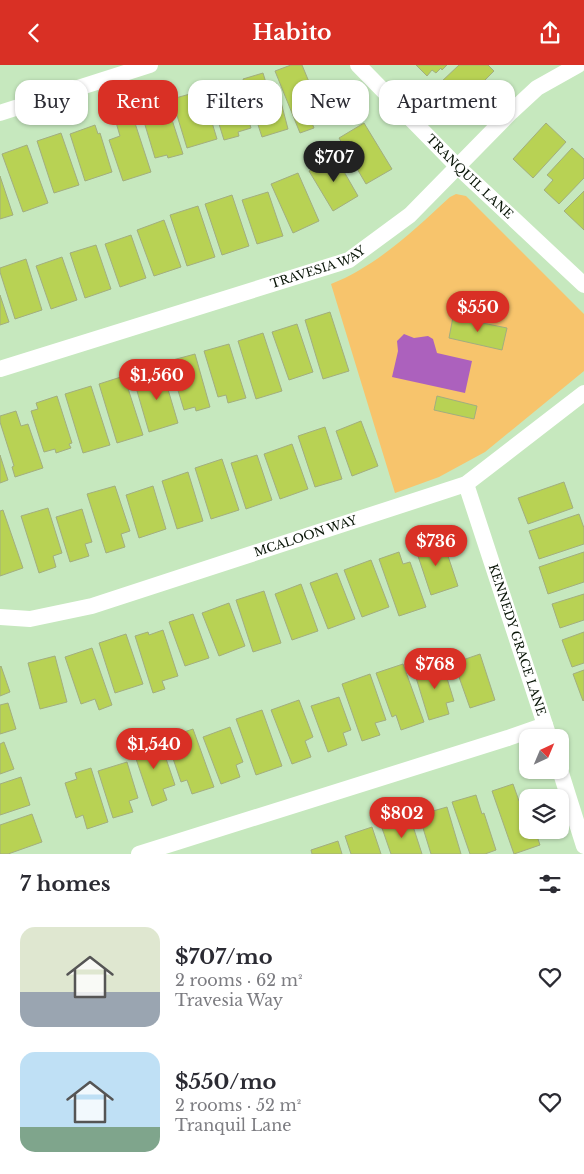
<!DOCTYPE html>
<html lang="en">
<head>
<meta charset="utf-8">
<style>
	:root { --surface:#fff; --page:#f2f2f3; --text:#2b2b33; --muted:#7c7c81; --accent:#d93025 }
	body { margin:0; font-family:"Libre Baskerville",serif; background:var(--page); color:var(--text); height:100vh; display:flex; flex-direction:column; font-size:19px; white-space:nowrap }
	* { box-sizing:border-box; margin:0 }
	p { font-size:16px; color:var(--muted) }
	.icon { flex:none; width:28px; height:28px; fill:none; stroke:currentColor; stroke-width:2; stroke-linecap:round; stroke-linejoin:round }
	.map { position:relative; height:789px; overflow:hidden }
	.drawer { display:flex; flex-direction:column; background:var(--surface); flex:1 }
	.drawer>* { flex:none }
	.hud { position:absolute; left:15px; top:15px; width:555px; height:45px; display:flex; gap:10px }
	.needle { width:32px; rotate:44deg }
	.fabs { position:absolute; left:519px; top:664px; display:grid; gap:10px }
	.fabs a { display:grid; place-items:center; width:50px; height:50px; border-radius:10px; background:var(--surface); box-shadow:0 1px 4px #0004; font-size:25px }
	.price { position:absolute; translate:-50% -42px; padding:0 11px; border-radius:18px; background:var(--accent); color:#fff; font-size:16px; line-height:32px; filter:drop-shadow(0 1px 2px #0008) }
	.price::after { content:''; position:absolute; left:50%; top:30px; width:15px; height:11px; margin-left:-8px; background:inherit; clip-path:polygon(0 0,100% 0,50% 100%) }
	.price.active { background:#222; color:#fff }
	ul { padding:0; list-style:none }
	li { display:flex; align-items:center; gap:15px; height:125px; padding:0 20px }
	li span { display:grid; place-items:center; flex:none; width:140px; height:100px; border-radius:15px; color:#555 }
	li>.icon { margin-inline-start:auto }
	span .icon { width:60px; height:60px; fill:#fffc; stroke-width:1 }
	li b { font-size:21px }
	h2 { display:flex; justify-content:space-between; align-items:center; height:60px; padding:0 20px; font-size:21px }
	.tag { padding:0 18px; border-radius:15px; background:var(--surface); box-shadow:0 1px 4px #0004; font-size:18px; line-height:45px }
	.tag.active { background:var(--accent); color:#fff }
	header { display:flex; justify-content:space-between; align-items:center; height:65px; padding:0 20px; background:var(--accent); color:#fff; font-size:22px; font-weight:700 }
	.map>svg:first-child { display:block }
	.green { fill:#f7c46c }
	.water { fill:#ac61bd }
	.building { fill:#b8d254; stroke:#a2ae7f }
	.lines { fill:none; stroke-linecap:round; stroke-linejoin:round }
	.minor { stroke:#fff; stroke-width:16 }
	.labels { text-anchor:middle; stroke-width:4; stroke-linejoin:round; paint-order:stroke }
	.street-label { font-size:12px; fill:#071305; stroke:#d3f5cb }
</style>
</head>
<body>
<header><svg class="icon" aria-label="back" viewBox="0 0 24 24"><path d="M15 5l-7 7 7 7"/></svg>Habito<svg class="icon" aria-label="share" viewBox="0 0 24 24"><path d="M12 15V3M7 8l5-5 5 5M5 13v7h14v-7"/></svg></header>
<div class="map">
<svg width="584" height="789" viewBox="0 0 584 789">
	<rect width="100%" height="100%" fill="#c6e8be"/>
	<!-- green -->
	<path class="green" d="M456 129 466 131 584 249V306L485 387 439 412 395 428 331 219C377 201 414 165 450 132Z"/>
	<!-- water -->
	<path class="water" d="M404 269 414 273 428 271 433 274 437 288 472 296 465 328 392 312 398 286 397 276Z"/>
	<!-- building -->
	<path class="building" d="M291 0H302L319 41 307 46 314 63 300 68 275 6Z
		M416 0H447L442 5 441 3 436 8 432 5 427 11Z
		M459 0H488L494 6 461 39 440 18Z
		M263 8 267 21 276 18 288 64 262 72 243 14Z
		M226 18H230L235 32 241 30 251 63 238 67 239 71 224 75 208 24Z
		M190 29 192 33 204 31 217 74 187 83 172 34Z
		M166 36 183 89 168 93 167 90 155 93 142 50 149 49 148 44 150 43V40Z
		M132 49 151 107 123 116 109 75 120 71 115 54Z
		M364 58 392 104 366 119 339 73Z
		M546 58 566 77 533 113 513 94Z
		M95 60 98 69 100 68 112 107 85 116 70 69Z
		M61 68 79 120 54 128 37 76Z
		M27 80 48 138 23 147 2 89Z
		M572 83 584 94V113L559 139 544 125 553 115 547 110Z
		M335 91 358 131 333 146 309 106Z
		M298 108 319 156 293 168 271 119Z
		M0 111 13 150 0 154Z
		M584 126V165L564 146Z
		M268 127 283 171 257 179 242 135Z
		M232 130 249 181 222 190 205 139Z
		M198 141 215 192 187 201 170 150Z
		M164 155 181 202 154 211 137 165Z
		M131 170 146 213 120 222 105 179Z
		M96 180 111 224 85 233 70 188Z
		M62 192 77 235 51 244 36 201Z
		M26 194 42 245 15 254 0 207V203Z
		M0 230 9 257 0 260Z
		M330 247 349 306 323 314 305 255Z
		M453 252 507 263 502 285 449 273Z
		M297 259 313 307 289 315 272 267Z
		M263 268 282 326 256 334 238 276Z
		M229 279 246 333 228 338 226 330 218 332 204 286Z
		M195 289 210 342 196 346 195 342 184 345 169 296Z
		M161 301 178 358 149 367 137 326 150 322 145 305Z
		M124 311 143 370 117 378 99 319Z
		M91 321 110 380 83 388 65 329Z
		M57 331 72 378 69 379 71 383 56 388 55 384 44 387 31 346 38 344 36 338Z
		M437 331 477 341 474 354 434 345Z
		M16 346 21 361 28 359 43 403 15 412 12 402 14 401 0 357V351Z
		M361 356 378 401 352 411 336 366Z
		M325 362 342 414 315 422 298 371Z
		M292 379 308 424 280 434 264 389Z
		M0 390 8 415 0 418Z
		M257 390 272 435 246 444 231 398Z
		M222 394 239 445 211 454 195 403Z
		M188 407 203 456 177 464 162 416Z
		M564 417 573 443 528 459 518 433Z
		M115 421 130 466 121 469 125 482 106 488 87 429Z
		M153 421 166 464 139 473 126 430Z
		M48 443 62 488 53 491 56 502 39 508 21 451Z
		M82 444 92 477 85 479 89 491 70 497 56 452Z
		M3 445 23 503 0 511V446Z
		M579 449 584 463V479L539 494 529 466Z
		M438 474 442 486 446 485 458 521 431 530 415 482Z
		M399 487 403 499 410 497 426 542 399 551 379 494Z
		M584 487V517L548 529 539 502Z
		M371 495 389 542 362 552 344 505Z
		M337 508 355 554 328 564 310 518Z
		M301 519 318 566 292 575 275 529Z
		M264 526 281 578 253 587 236 535Z
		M584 529V555L560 563 552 539Z
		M229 538 245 581 219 591 202 548Z
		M193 549 209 593 185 601 169 557Z
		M163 565 178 611 162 616 165 624 153 628 135 571 148 567 149 570Z
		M584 567V598L572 602 562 575Z
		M126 569 143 619 115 628 99 578Z
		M92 583 112 640 99 645 95 634 81 639 65 592Z
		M480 589 495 635 470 643 454 598Z
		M55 591 67 637 40 644 28 598Z
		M442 597 454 636 446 638 449 649 429 655 414 606Z
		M403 599 424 657 401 665 396 650 392 652 376 608Z
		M1 601 10 627 0 631V602Z
		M584 605V635L583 636 573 609Z
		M370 609 386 655 375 658 380 670 362 676 342 619Z
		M339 632 351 665 343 668 347 680 328 687 311 641Z
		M299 635 313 672 305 676 311 692 292 699 271 645Z
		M8 638 16 664 0 669V640Z
		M262 645 282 701 256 710 236 654Z
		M230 662 243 697 236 700 240 712 221 719 203 672Z
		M193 664 214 722 192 729 187 715 181 717 166 673Z
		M159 673 175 720 163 724 167 735 152 741 132 682Z
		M4 677 14 704 0 709V679Z
		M127 697 138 733 129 736 133 747 113 753 98 706Z
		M91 703 108 757 87 764 83 750 76 753 65 718 77 714 75 708Z
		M21 712 30 740 0 750V719Z
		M513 719 519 736 524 734 528 743V765H535L540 780 514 789 492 726Z
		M476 730 482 749 484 748 496 785 485 789H470L452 737Z
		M447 742 461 789H431L419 750Z
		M32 749 42 777 8 789H0V760Z
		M411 755 422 789H391L382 763Z
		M372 762 381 789H351L345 771Z
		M338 776 342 789H312L311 785Z"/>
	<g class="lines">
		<!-- minor -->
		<g class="minor">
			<path id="s1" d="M358 0 457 101 584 220"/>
			<path d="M0 48 150 0"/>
			<path id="s2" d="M0 304 349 195 410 150 511 47 537 23 578 0"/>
			<path id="s3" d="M466 419 549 672"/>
			<path id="s4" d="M0 552 30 554 92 541 466 419 584 328"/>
			<path d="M560 705 584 781"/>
			<path d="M139 789 508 673 545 660"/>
		</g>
	</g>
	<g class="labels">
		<!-- street labels -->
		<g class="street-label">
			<text dy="4" stroke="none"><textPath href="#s1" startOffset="158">TRANQUIL LANE</textPath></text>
			<text dy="4" stroke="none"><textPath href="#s2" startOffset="334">TRAVESIA WAY</textPath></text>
			<text dy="4" stroke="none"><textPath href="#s4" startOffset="318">MCALOON WAY</textPath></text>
			<text dy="4" stroke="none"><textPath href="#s3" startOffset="164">KENNEDY GRACE LANE</textPath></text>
		</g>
	</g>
</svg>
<div class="fabs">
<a><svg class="needle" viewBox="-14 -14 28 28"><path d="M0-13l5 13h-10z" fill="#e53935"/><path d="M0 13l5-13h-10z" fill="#7c7c81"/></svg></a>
<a><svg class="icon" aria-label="layers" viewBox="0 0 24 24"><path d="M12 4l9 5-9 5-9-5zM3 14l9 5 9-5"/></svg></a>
</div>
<b class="price active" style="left:334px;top:118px">$707</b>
<b class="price" style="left:478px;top:268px">$550</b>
<b class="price" style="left:157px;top:336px">$1,560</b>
<b class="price" style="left:436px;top:502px">$736</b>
<b class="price" style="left:435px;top:625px">$768</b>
<b class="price" style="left:154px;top:705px">$1,540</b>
<b class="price" style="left:402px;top:774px">$802</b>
<div class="hud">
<a class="tag">Buy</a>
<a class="tag active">Rent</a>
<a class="tag">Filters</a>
<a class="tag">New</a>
<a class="tag">Apartment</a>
</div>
</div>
<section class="drawer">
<h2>7 homes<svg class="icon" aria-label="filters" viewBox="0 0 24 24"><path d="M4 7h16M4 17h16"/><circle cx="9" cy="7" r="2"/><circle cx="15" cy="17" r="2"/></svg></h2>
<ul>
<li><span style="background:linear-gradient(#dfe7d0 65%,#9aa5b1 0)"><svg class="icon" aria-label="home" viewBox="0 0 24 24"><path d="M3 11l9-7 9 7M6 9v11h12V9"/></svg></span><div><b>$707/mo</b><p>2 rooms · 62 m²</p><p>Travesia Way</p></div><svg class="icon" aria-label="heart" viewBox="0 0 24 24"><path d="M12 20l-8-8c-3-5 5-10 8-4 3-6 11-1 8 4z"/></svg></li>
<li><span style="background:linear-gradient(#bfe0f5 75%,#7fa58c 0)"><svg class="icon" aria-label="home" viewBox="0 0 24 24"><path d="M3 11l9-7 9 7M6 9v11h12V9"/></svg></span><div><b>$550/mo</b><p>2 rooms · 52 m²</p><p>Tranquil Lane</p></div><svg class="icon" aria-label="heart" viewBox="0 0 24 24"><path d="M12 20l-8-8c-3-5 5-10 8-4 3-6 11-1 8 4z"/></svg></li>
</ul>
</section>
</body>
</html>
